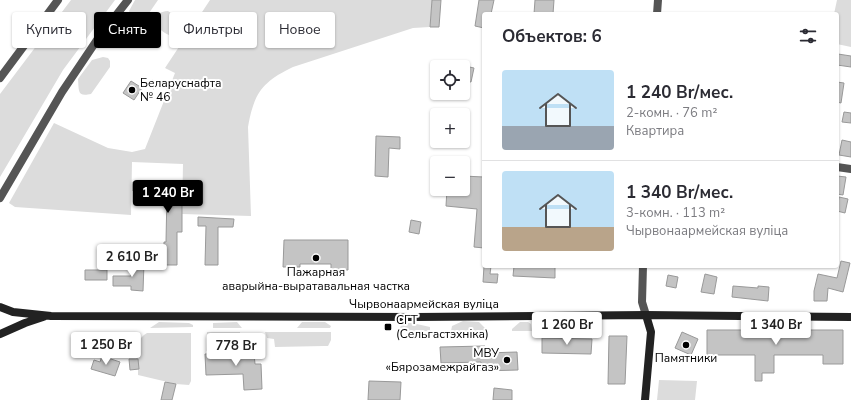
<!DOCTYPE html>
<html lang="ru">
<head>
<meta charset="utf-8">
<style>
	:root { --surface:#fff; --page:#f7f7f7; --text:#2b2b33; --muted:#7c7c81; --line:#e1e1e2; --accent:#000 }
	body { margin:0; font-family:"Nunito Sans",sans-serif; background:var(--page); color:var(--text); height:100vh; display:flex; flex-direction:column; font-size:15px; white-space:nowrap }
	* { box-sizing:border-box; margin:0 }
	p { font-size:13px; color:var(--muted) }
	.icon { flex:none; width:22px; height:22px; fill:none; stroke:currentColor; stroke-width:2; stroke-linecap:round; stroke-linejoin:round }
	.map { position:relative; flex:1; overflow:hidden }
	.details { position:absolute; left:482px; top:12px; width:357px; height:256px; display:flex; flex-direction:column; background:var(--surface); border-radius:4px; box-shadow:0 1px 3px #0004 }
	.details>* { flex:none }
	.top-card { position:absolute; left:12px; top:12px; width:380px; height:36px; display:flex; gap:8px }
	.buttons { position:absolute; left:430px; top:60px; display:grid; gap:8px }
	.buttons a { display:grid; place-items:center; width:40px; height:40px; border-radius:4px; background:var(--surface); box-shadow:0 1px 3px #0004; font-size:20px }
	.price { position:absolute; translate:-50% -34px; padding:0 9px; border-radius:4px; background:#fff; color:#222; font-size:13px; line-height:26px; filter:drop-shadow(0 1px 2px #0008) }
	.price::after { content:''; position:absolute; left:50%; top:24px; width:12px; height:9px; margin-left:-6px; background:inherit; clip-path:polygon(0 0,100% 0,50% 100%) }
	.price.current { background:var(--accent); color:#fff }
	ul { padding:0; list-style:none }
	li { display:flex; align-items:center; gap:12px; height:100px; padding:0 20px }
	li+li { border-top:1px solid var(--line) }
	li span { display:grid; place-items:center; flex:none; width:112px; height:80px; border-radius:4px; color:#555 }
	li>.icon { margin-inline-start:auto }
	span .icon { width:48px; height:48px; fill:#fffc; stroke-width:1 }
	li b { font-size:17px }
	h2 { display:flex; justify-content:space-between; align-items:center; height:48px; padding:0 20px; font-size:17px }
	.tag { padding:0 14px; border-radius:4px; background:var(--surface); box-shadow:0 1px 3px #0004; font-size:14px; line-height:36px }
	.tag.current { background:var(--accent); color:#fff }
	.map>svg:first-child { display:block }
	.green { fill:#dcdcdc }
	.building { fill:#c4c4c4; stroke:#999 }
	.lines { fill:none; stroke-linecap:round; stroke-linejoin:round }
	.minor { stroke:#555; stroke-width:8 }
	.tertiary { stroke:#555; stroke-width:8 }
	.secondary { stroke:#222; stroke-width:8 }
	.poi-dot { fill:#000; stroke:#fff; stroke-width:1.5 }
	.labels { text-anchor:middle; stroke-width:4; stroke-linejoin:round; paint-order:stroke }
	.poi-label { font-size:12px; fill:#000; stroke:#fff; text-anchor:start }
	.street-label { font-size:12px; fill:#000; stroke:#fff }
</style>
</head>
<body>
<div class="map">
<svg width="851" height="400" viewBox="0 0 851 400">
	<rect width="100%" height="100%" fill="#fff"/>
	<!-- green -->
	<path class="green" d="M71 0H115L63 70 0 177V94Z
		M135 0H158L147 16 138 19 131 15 129 11Z
		M210 0H432L430 27 413 28 293 67C262 82 254 93 248 127L251 216 182 214 183 164 132 162 131 215 15 207 9 203 54 123 108 148 132 152 145 149 175 73 165 68Z
		M837 0H851V47L837 44V14H834Z
		M168 11 182 21 183 25 178 34 173 36C157 34 147 12 168 11Z
		M103 57 108 58 110 61V67L91 94C77 97 79 91 78 79L92 60Z
		M463 321 479 322 486 329V331H451L452 326Z
		M159 322 189 323 193 325V327L150 328Z
		M237 322 242 328H213V323Z
		M302 322H325L331 326 330 328H297Z
		M520 322H528L531 324 532 331H512V329Z
		M401 323H412L430 327V331H400Z
		M207 332H240V350L206 351Z
		M265 332H331V340L328 346H324L275 347 274 339 267 338Z
		M147 333H191V381L189 385 176 384 138 375V359H136C136 350 138 337 147 333Z
		M659 380 697 381 695 400H657Z"/>
	<!-- building -->
	<path class="building" d="M432 0H441L439 27H430Z
		M479 0H494L491 14H484V28L475 26Z
		M535 0H554L553 14H534Z
		M838 54 851 56V67L837 65Z
		M465 66 474 68 471 82 463 81Z
		M152 80 158 83 154 89 148 86Z
		M131 81 142 88 134 100 123 93Z
		M837 82 844 83 841 103 837 102Z
		M844 112 851 113V123L842 122Z
		M376 136 400 137V149L389 148 388 177 375 176Z
		M842 140 851 142V157L839 155Z
		M463 176 484 177V248L474 247 477 209 446 206 447 189H463Z
		M837 176 846 177 843 195 837 194Z
		M167 181 182 182V232H177V265H164V242H166L167 192 133 191V182L167 183Z
		M839 197 848 199 845 213 837 211Z
		M198 217 234 219 233 227H218V265H205L206 226H198Z
		M411 220 421 222 419 234 409 232Z
		M284 240H348V270H331V264H300V267H283Z
		M841 261 850 263 843 292 828 288 827 301H814V291L818 274 837 278Z
		M132 262 144 263 143 291 131 290V286H113V276H131Z
		M484 266H491L490 274H498L497 283 483 282Z
		M514 266H555V278L513 276Z
		M85 270H107V280H85Z
		M705 274 717 277 714 294 701 292Z
		M668 275 678 277 676 288 666 286Z
		M733 286 758 288V286L769 287 768 301 732 297Z
		M707 330H843V364H823V355H774V373H762V381H755V355H707Z
		M682 332 698 339 691 355 675 348Z
		M609 336H627L625 384H608Z
		M542 338 592 339 591 354 542 353Z
		M251 346 252 353H254L255 364H261L262 389 244 390 243 374 206 375 205 354 243 353V347Z
		M485 346V353L517 352 518 370 481 371V362L441 363 440 347Z
		M102 356 120 362 115 376 91 369 94 360 100 362Z
		M129 359H138L139 369 130 370Z
		M369 381 401 382 400 400H368Z
		M165 382 176 384 172 400H161Z
		M494 388 512 390V400H493Z"/>
	<g class="lines">
		<!-- minor -->
		<path class="minor" d="M657 14 658 0
			M0 78 58 0
			M837 167 851 169
			M643 266 642 302 646 315"/>
		<!-- tertiary -->
		<path class="tertiary" d="M0 198 62 92 99 37 128 0"/>
		<!-- secondary -->
		<path class="secondary" d="M0 307 13 312 51 316 416 317 646 315 851 317
			M0 334 25 323 43 317
			M645 400 651 332 646 315"/>
	</g>
	<!-- markers -->
	<g class="poi-dot">
		<circle cx="132" cy="90" r="4"/>
		<circle cx="316" cy="258" r="4"/>
		<rect x="384" y="323" width="8" height="8" rx="2"/>
		<circle cx="686" cy="345" r="4"/>
		<circle cx="507" cy="360" r="4"/>
	</g>
	<g class="labels">
		<!-- poi labels -->
		<g class="poi-label">
			<text x="140" y="87">Беларуснафта<tspan x="140" dy="14">№ 46</tspan></text>
			<text x="316" y="276" text-anchor="middle">Пажарная<tspan x="316" dy="14">аварыйна-выратавальная частка</tspan></text>
			<text x="396" y="324">СГТ<tspan x="396" dy="14">(Сельгастэхніка)</tspan></text>
			<text x="499" y="357" text-anchor="end">МВУ<tspan x="499" dy="14">«Бярозамежрайгаз»</tspan></text>
			<text x="686" y="362" text-anchor="middle">Памятники</text>
		</g>
		<!-- street labels -->
		<g class="street-label">
			<text x="424" y="308">Чырвонаармейская вуліца</text>
		</g>
	</g>
</svg>
<div class="buttons">
<a><svg class="icon" aria-label="locate" viewBox="0 0 24 24"><circle cx="12" cy="12" r="6"/><path d="M12 2v4M12 18v4M2 12h4M18 12h4"/></svg></a>
<a>+</a>
<a>−</a>
</div>
<b class="price current" style="left:168px;top:214px">1 240 Br</b>
<b class="price" style="left:132px;top:278px">2 610 Br</b>
<b class="price" style="left:567px;top:346px">1 260 Br</b>
<b class="price" style="left:776px;top:346px">1 340 Br</b>
<b class="price" style="left:106px;top:366px">1 250 Br</b>
<b class="price" style="left:236px;top:367px">778 Br</b>
<div class="top-card">
<a class="tag">Купить</a>
<a class="tag current">Снять</a>
<a class="tag">Фильтры</a>
<a class="tag">Новое</a>
</div>
<section class="details">
<h2>Объектов: 6<svg class="icon" aria-label="filters" viewBox="0 0 24 24"><path d="M4 7h16M4 17h16"/><circle cx="9" cy="7" r="2"/><circle cx="15" cy="17" r="2"/></svg></h2>
<ul>
<li><span style="background:linear-gradient(#bfe0f5 70%,#9aa5b1 0)"><svg class="icon" aria-label="home" viewBox="0 0 24 24"><path d="M3 11l9-7 9 7M6 9v11h12V9"/></svg></span><div><b>1 240 Br/мес.</b><p>2-комн. · 76 m²</p><p>Квартира</p></div></li>
<li><span style="background:linear-gradient(#bfe0f5 70%,#b9a48a 0)"><svg class="icon" aria-label="home" viewBox="0 0 24 24"><path d="M3 11l9-7 9 7M6 9v11h12V9"/></svg></span><div><b>1 340 Br/мес.</b><p>3-комн. · 113 m²</p><p>Чырвонаармейская вуліца</p></div></li>
</ul>
</section>
</div>
</body>
</html>
